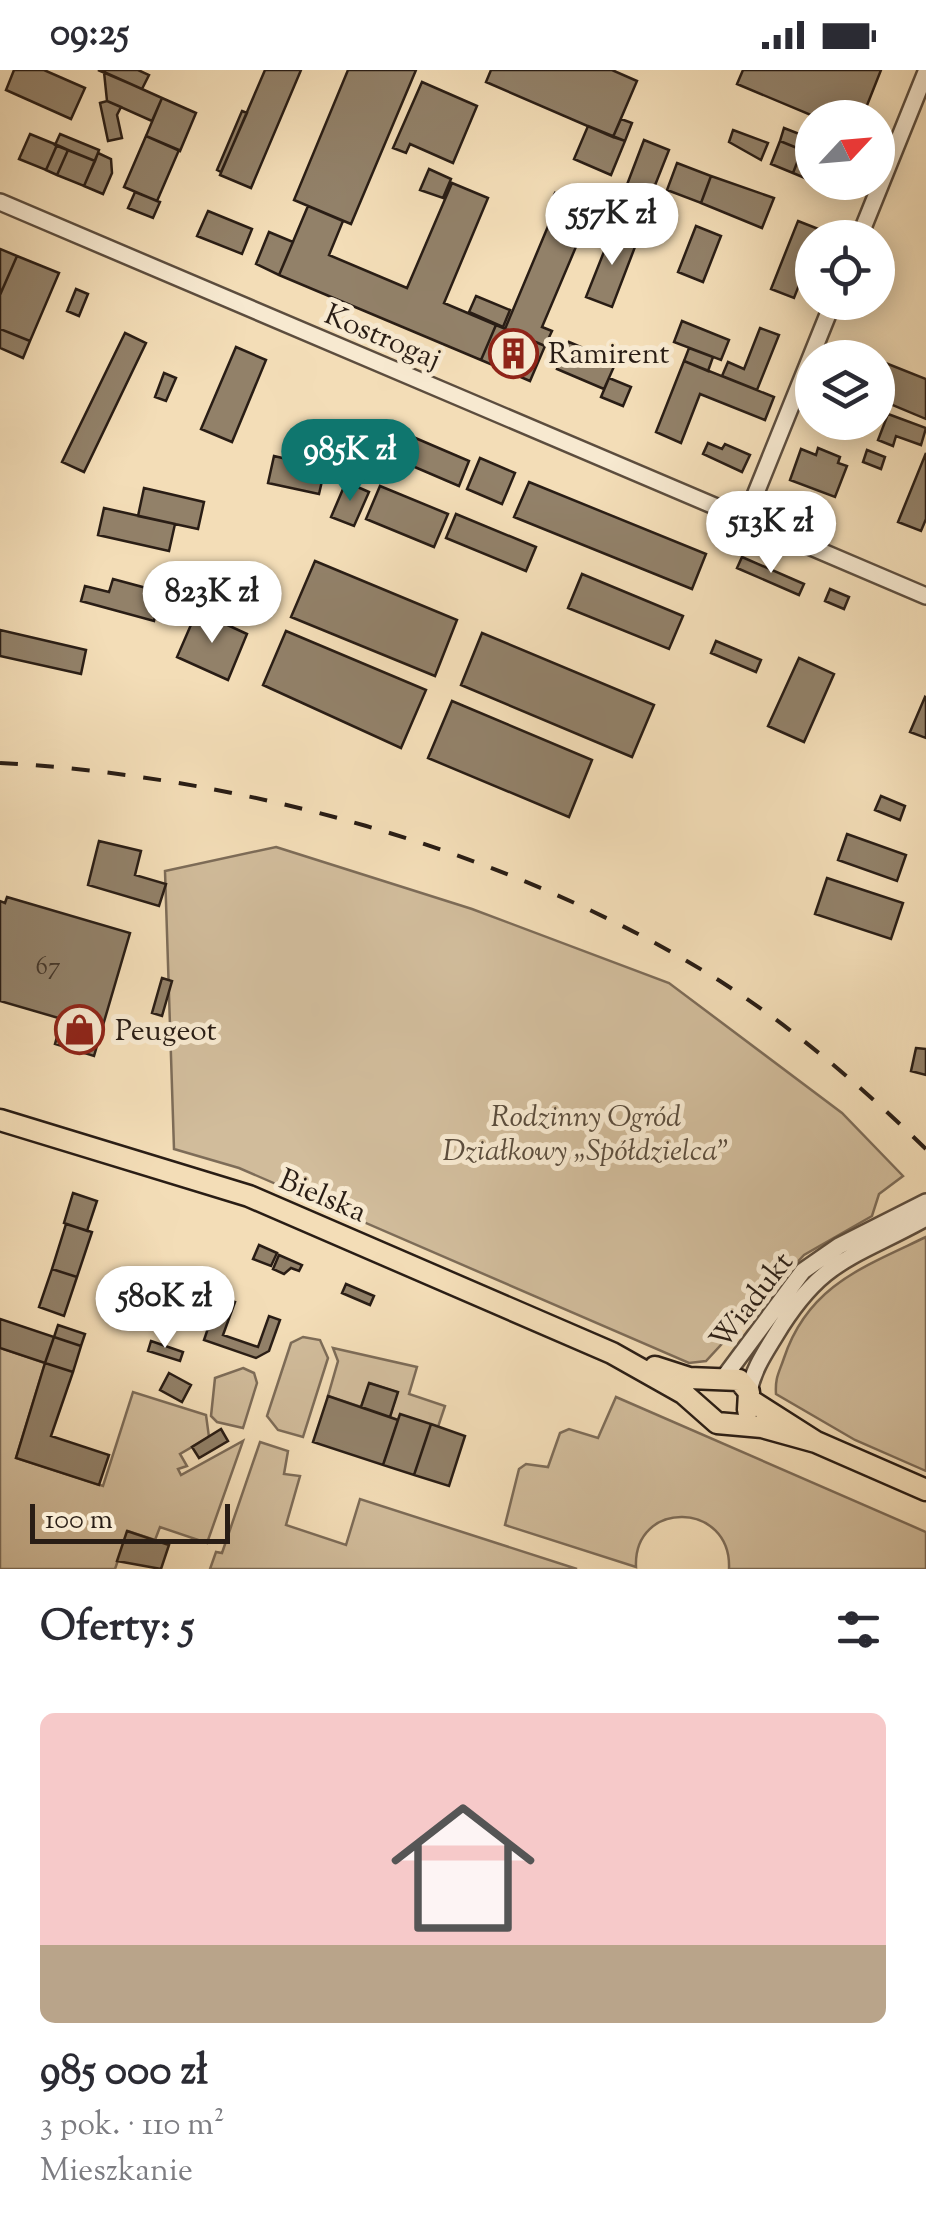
<!DOCTYPE html>
<html lang="pl">
<head>
<meta charset="utf-8">
<style>
	:root { --surface:#fff; --page:#f2f2f3; --text:#2b2b33; --muted:#7c7c81; --accent:#0f766e }
	body { margin:0; font-family:"Sorts Mill Goudy",serif; background:var(--page); color:var(--text); height:100vh; display:flex; flex-direction:column; font-size:38px; white-space:nowrap }
	* { box-sizing:border-box; margin:0 }
	p { font-size:32px; color:var(--muted) }
	.icon { flex:none; width:55px; height:55px; fill:none; stroke:currentColor; stroke-width:2; stroke-linecap:round; stroke-linejoin:round }
	.map { position:relative; height:1499px; overflow:hidden }
	.details { display:flex; flex-direction:column; background:var(--surface); flex:1 }
	.details>* { flex:none }
	.needle { width:65px; rotate:64deg }
	.controls { position:absolute; left:795px; top:30px; display:grid; gap:20px }
	.controls a { display:grid; place-items:center; width:100px; height:100px; border-radius:50%; background:var(--surface); box-shadow:0 5px 25px #0003; font-size:50px }
	.scale { position:absolute; left:30px; bottom:25px; width:200px; box-sizing:border-box; padding-left:10px; border:5px solid #291d15; border-top:0; font-size:28px; line-height:35px; white-space:nowrap; color:#291d15; -webkit-text-stroke:8px #f7e9d0; paint-order:stroke }
	.price { position:absolute; translate:-50% -85px; padding:0 22px; border-radius:35px; background:#fff; color:#222; font-size:32px; line-height:65px; filter:drop-shadow(0 2px 5px #0008) }
	.price::after { content:''; position:absolute; left:50%; top:60px; width:30px; height:22px; margin-left:-15px; background:inherit; clip-path:polygon(0 0,100% 0,50% 100%) }
	.price.on { background:var(--accent); color:#fff }
	ul { padding:0; list-style:none }
	li { display:grid; align-content:center; gap:20px; height:530px; padding:0 40px }
	li span { display:grid; place-items:center; height:310px; border-radius:15px; color:#555 }
	li>.icon { margin-inline-start:auto }
	span .icon { width:180px; height:180px; fill:#fffc; stroke-width:1 }
	li b { font-size:42px }
	h2 { display:flex; justify-content:space-between; align-items:center; height:120px; padding:0 40px; font-size:42px }
	.status { display:flex; justify-content:space-between; align-items:center; height:70px; padding:0 50px; background:var(--surface); direction:ltr }
	.status svg { height:28px; fill:currentColor }
	.map>svg:first-child { display:block }
	.green { fill:#d1bc9b; stroke:#7d6c58; stroke-width:2.5 }
	.building { fill:#928169; stroke:#291d15; stroke-width:2.5 }
	.lines { fill:none; stroke-linecap:round; stroke-linejoin:round }
	.minor-casing { stroke:#5c4d3e; stroke-width:20 }
	.major-casing { stroke:#291d15; stroke-width:25 }
	.minor { stroke:#f7e9d0; stroke-width:15 }
	.major { stroke:#f3ddb7; stroke-width:20 }
	.rail { stroke:#291d15; stroke-width:4; stroke-dasharray:18 18; stroke-linecap:butt }
	.labels { text-anchor:middle; stroke-width:10; stroke-linejoin:round; paint-order:stroke }
	.number-label { font-size:25px; fill:#43362a }
	.street-label { font-size:30px; fill:#291d15; stroke:#f7e9d0 }
	.poi-label { font-size:30px; fill:#291d15; stroke:#f7e9d0; text-anchor:start }
	.park-label { font-size:30px; font-style:italic; fill:#5b4d3d; stroke:#f7e9d0 }
</style>
</head>
<body>
<div class="status"><b>09:25</b><svg viewBox="0 0 49 12"><path d="M0 12V9h3v3zM5 12V6h3v6zM10 12V3h3v9zM15 12V0h3v12zM26 1h20v11H26zM47 4h2v5h-2z"/></svg></div>
<div class="map">
<svg width="926" height="1499" viewBox="0 0 926 1499">
	<rect width="100%" height="100%" fill="#f3ddb7"/>
	<filter id="stains"><feTurbulence type="fractalNoise" baseFrequency=".002" numOctaves="4"/><feColorMatrix values="0 0 0 0 .2 0 0 0 0 .09 0 0 0 0 .02 0 0 0 .5 -.17"/></filter>
	<radialGradient id="worn" r=".72"><stop offset=".6" stop-color="#630" stop-opacity="0"/><stop offset="1" stop-color="#630" stop-opacity=".3"/></radialGradient>
	<!-- green -->
	<path class="green" d="M276 777 472 839 669 913 842 1043 903 1106 879 1124 872 1146 804 1185 706 1291 689 1293 239 1098 174 1079 165 801Z
		M926 1167V1401L855 1370 776 1324C775 1307 779 1303 784 1288 808 1216 863 1197 926 1167Z
		M303 1267 320 1270 328 1288 303 1367 278 1360 267 1346 291 1273Z
		M0 1278 45 1293 16 1388 103 1416 133 1322 206 1345 209 1367 180 1384 187 1396 178 1399 181 1405 243 1371 207 1473 160 1457 155 1470 128 1461 115 1499H0Z
		M333 1278 417 1297 409 1324 445 1336 438 1357 400 1345 398 1350 390 1347 397 1322 370 1313 361 1337 328 1326 338 1291Z
		M243 1298 254 1303 257 1313 243 1358 217 1352 211 1346 215 1308Z
		M616 1327 926 1462V1499H729C732 1431 633 1429 636 1497L505 1455 519 1399 526 1394 548 1397 560 1363 569 1359 598 1368Z
		M260 1372 288 1381 284 1404 300 1406 286 1455 346 1475 360 1429 577 1499H210L216 1482 222 1483Z"/>
	<!-- building -->
	<path class="building" d="M14 0H44L85 18 71 49 6 20Z
		M98 0H138L149 5 142 19Z
		M265 0H301L251 118 220 105Z
		M348 0H416L351 154 294 130Z
		M491 0H612L637 11 613 67 486 12Z
		M743 0H881L862 48H818L737 14Z
		M104 2 162 28 152 51 107 31Z
		M422 12 477 36 453 93 410 74 406 83 393 78Z
		M162 28 196 43 180 81 146 66Z
		M107 31 121 37 117 45 122 68 108 71 100 33Z
		M242 41 247 43 221 102 217 100Z
		M621 49 632 53 625 71 613 67Z
		M588 56 625 71 611 105 574 89Z
		M784 58 807 67 802 80 780 71Z
		M733 60 768 73 761 90 729 72Z
		M30 64 57 75 46 100 19 89Z
		M60 64 99 80 95 91 55 75Z
		M146 66 179 80 157 131 124 117Z
		M644 70 669 80 644 143 620 133Z
		M780 71 802 80 793 103 771 94Z
		M57 75 68 80 57 105 46 100Z
		M68 80 95 91 84 116 57 105Z
		M802 80 812 84V111L793 103Z
		M98 83 111 89 112 103 103 124 84 116Z
		M677 93 711 106 701 133 667 120Z
		M429 99 451 109 443 128 420 120Z
		M711 106 774 128 762 158 701 133Z
		M452 113 488 128 444 233 496 255 481 290 279 205 308 136 343 151 329 185 407 218Z
		M135 122 160 132 153 148 128 138Z
		M555 123 592 139 542 257 552 261 545 276 505 259 554 142 548 140Z
		M622 135 648 144 638 169 613 159Z
		M208 141 252 159 242 184 197 166Z
		M798 151 821 160 818 168H812V182L794 228 771 219Z
		M696 156 721 166 703 212 678 202Z
		M613 159 638 169 612 237 586 227Z
		M269 162 293 172 279 205 256 194Z
		M0 179 17 186 0 225Z
		M17 186 59 203 30 271 0 259V225Z
		M76 219 88 224 79 246 67 241Z
		M476 226 510 240 503 257 469 242Z
		M682 251 729 270 721 290 674 272Z
		M496 255 545 276 530 311 481 290Z
		M760 258 779 265 757 320 722 306 728 292 744 299Z
		M0 259 30 271 23 288 0 278Z
		M125 263 146 273 84 402 62 392Z
		M569 272 616 292 604 319 557 299Z
		M236 277 266 290 232 372 201 359Z
		M689 278 713 287 708 301 684 291Z
		M878 290 926 309V349L878 329Z
		M684 291 774 327 765 350 700 324 681 373 656 362Z
		M164 303 176 308 166 331 155 327Z
		M609 308 631 317 623 336 601 327Z
		M888 344 926 358 921 375 896 366 893 376 878 370Z
		M413 367 469 391 459 416 403 392Z
		M708 373 722 379 725 374 750 385 742 402 703 384Z
		M818 378 840 387 838 393 847 396 835 427 790 410 801 379 816 385Z
		M867 380 885 387 881 399 863 392Z
		M926 383V449L921 461 898 452Z
		M274 386 325 398 319 424 268 413Z
		M480 388 515 403 502 434 467 419Z
		M346 412 369 422 354 456 331 447Z
		M529 412 706 484 692 519 514 447Z
		M380 416 448 444 434 477 366 449Z
		M144 418 204 432 198 459 138 446Z
		M104 438 175 454 169 481 98 465Z
		M456 444 536 477 526 501 446 468Z
		M742 487 804 514 799 525 737 498Z
		M315 491 457 550 435 606 291 547Z
		M582 504 683 546 669 579 568 538Z
		M113 509 161 522 154 551 81 531 85 516 109 522Z
		M830 519 849 527 844 539 825 531Z
		M197 541 247 564 228 610 177 587Z
		M0 560 86 580 81 604 0 586Z
		M286 561 426 620 401 678 263 615Z
		M482 563 654 635 632 687 461 615Z
		M716 571 761 590 756 602 711 583Z
		M799 588 834 604 804 672 768 656Z
		M925 627 926 628V668L910 662Z
		M452 631 592 690 569 747 428 688Z
		M881 726 905 736 900 750 875 740Z
		M847 764 906 785 897 811 838 790Z
		M99 771 141 781 135 805 166 814 159 836 88 815Z
		M827 808 903 833 891 869 815 844Z
		M7 827 130 863 94 986 55 974 62 949 0 931V831L5 833Z
		M162 908 172 911 162 946 152 943Z
		M916 978 926 979V1005L911 1001Z
		M73 1123 97 1131 87 1161 64 1153Z
		M66 1154 92 1162 77 1207 52 1199Z
		M259 1175 277 1183 271 1196 253 1189Z
		M279 1185 302 1195 299 1201 291 1198 284 1204 273 1199Z
		M52 1199 77 1207 64 1246 39 1237Z
		M346 1214 374 1226 370 1235 342 1223Z
		M219 1226 235 1232 223 1265 258 1277 269 1246 280 1250 269 1281 256 1288 204 1270Z
		M0 1249 54 1267 45 1293 0 1278Z
		M58 1255 85 1264 81 1276 54 1267Z
		M54 1267 81 1276 73 1302 45 1293Z
		M151 1271 183 1282 180 1291 148 1281Z
		M45 1293 73 1302 51 1366 109 1385 99 1415 16 1388Z
		M169 1303 191 1315 182 1332 160 1320Z
		M369 1313 398 1322 390 1347 361 1337Z
		M328 1326 398 1350 383 1395 313 1372Z
		M400 1344 431 1354 414 1405 383 1395Z
		M431 1354 465 1366 449 1416 414 1405Z
		M221 1359 228 1371 199 1388 192 1377Z
		M127 1461 169 1475 161 1499 117 1491Z"/>
	<g class="lines">
		<defs>
			<path id="minor" d="M0 132 926 526
				M859 168 926 2
				M745 450 833 232
				M725 1306 803 1201 839 1176 926 1132
				M749 1322C753 1300 764 1284 775 1266 822 1188 852 1189 926 1148"/>
			<path id="major" d="M0 1050 249 1126 612 1283 683 1323 717 1353 762 1357 816 1372
				M655 1297 689 1308 739 1310 749 1322 748 1340
				M750 1330 816 1372 926 1420"/>
		</defs>
		<!-- minor casing -->
		<use href="#minor" class="minor-casing"/>
		<!-- major casing -->
		<use href="#major" class="major-casing"/>
		<!-- minor -->
		<use href="#minor" class="minor"/>
		<!-- major -->
		<use href="#major" class="major"/>
		<!-- rail -->
		<path class="rail" d="M0 693C243 706 513 781 720 911 795 959 862 1017 926 1079"/>
	</g>
	<!-- icons -->
	<defs>
		<symbol id="building-ring" viewBox="-11 -11 22 22"><circle r="9.5" fill="#f7e9d0" stroke="#8f2418" stroke-width="1.5"/><path d="M-4-6H4V6H1V3H-1V6H-4ZM-2.5-4.3h1.7v1.8h-1.7ZM.8-4.3h1.7v1.8H.8ZM-2.5-1h1.7V.8h-1.7ZM.8-1h1.7V.8H.8Z" fill="#8f2418"/></symbol>
		<symbol id="shop-ring" viewBox="-11 -11 22 22"><circle r="9.5" fill="#f7e9d0" stroke="#8f2418" stroke-width="1.5"/><path d="M-5-2.5h2.3a2.7 3.5 0 0 1 5.4 0H5L5.5 6h-11ZM-1.5-2.5h3a1.5 2.3 0 0 0-3 0Z" fill="#8f2418"/></symbol>
	</defs>
	<g fill-rule="evenodd">
		<use href="#building-ring" x="486" y="256" width="55" height="55"/>
		<use href="#shop-ring" x="52" y="932" width="55" height="55"/>
	</g>
	<g class="labels">
		<!-- number labels -->
		<g class="number-label">
			<text x="48" y="904">67</text>
		</g>
		<!-- street labels -->
		<g class="street-label">
			<text transform="translate(383 266) rotate(23)" y="10">Kostrogaj</text>
			<text transform="translate(323 1125) rotate(23)" y="10">Bielska</text>
			<text transform="translate(751 1230) rotate(-52)" y="10">Wiadukt</text>
		</g>
		<!-- poi labels -->
		<g class="poi-label">
			<text x="548" y="293">Ramirent</text>
			<text x="115" y="970">Peugeot</text>
		</g>
		<!-- park labels -->
		<g class="park-label">
			<text x="586" y="1056">Rodzinny Ogród<tspan x="586" dy="34">Działkowy „Spółdzielca”</tspan></text>
		</g>
	</g>
	<rect width="100%" height="100%" filter="url(#stains)"/>
	<rect width="100%" height="100%" fill="url(#worn)"/>
</svg>
<div class="controls">
<a><svg class="needle" viewBox="-14 -14 28 28"><path d="M0-13l5 13h-10z" fill="#e53935"/><path d="M0 13l5-13h-10z" fill="#7c7c81"/></svg></a>
<a><svg class="icon" aria-label="locate" viewBox="0 0 24 24"><circle cx="12" cy="12" r="6"/><path d="M12 2v4M12 18v4M2 12h4M18 12h4"/></svg></a>
<a><svg class="icon" aria-label="layers" viewBox="0 0 24 24"><path d="M12 4l9 5-9 5-9-5zM3 14l9 5 9-5"/></svg></a>
</div>
<div class="scale">100 m</div>
<b class="price" style="left:612px;top:198px">557K zł</b>
<b class="price on" style="left:350px;top:434px">985K zł</b>
<b class="price" style="left:771px;top:506px">513K zł</b>
<b class="price" style="left:212px;top:576px">823K zł</b>
<b class="price" style="left:165px;top:1281px">580K zł</b>
</div>
<section class="details">
<h2>Oferty: 5<svg class="icon" aria-label="filters" viewBox="0 0 24 24"><path d="M4 7h16M4 17h16"/><circle cx="9" cy="7" r="2"/><circle cx="15" cy="17" r="2"/></svg></h2>
<ul>
<li><span style="background:linear-gradient(#f6c9c9 75%,#b9a48a 0)"><svg class="icon" aria-label="home" viewBox="0 0 24 24"><path d="M3 11l9-7 9 7M6 9v11h12V9"/></svg></span><div><b>985 000 zł</b><p>3 pok. · 110 m²</p><p>Mieszkanie</p></div></li>
</ul>
</section>
</body>
</html>
